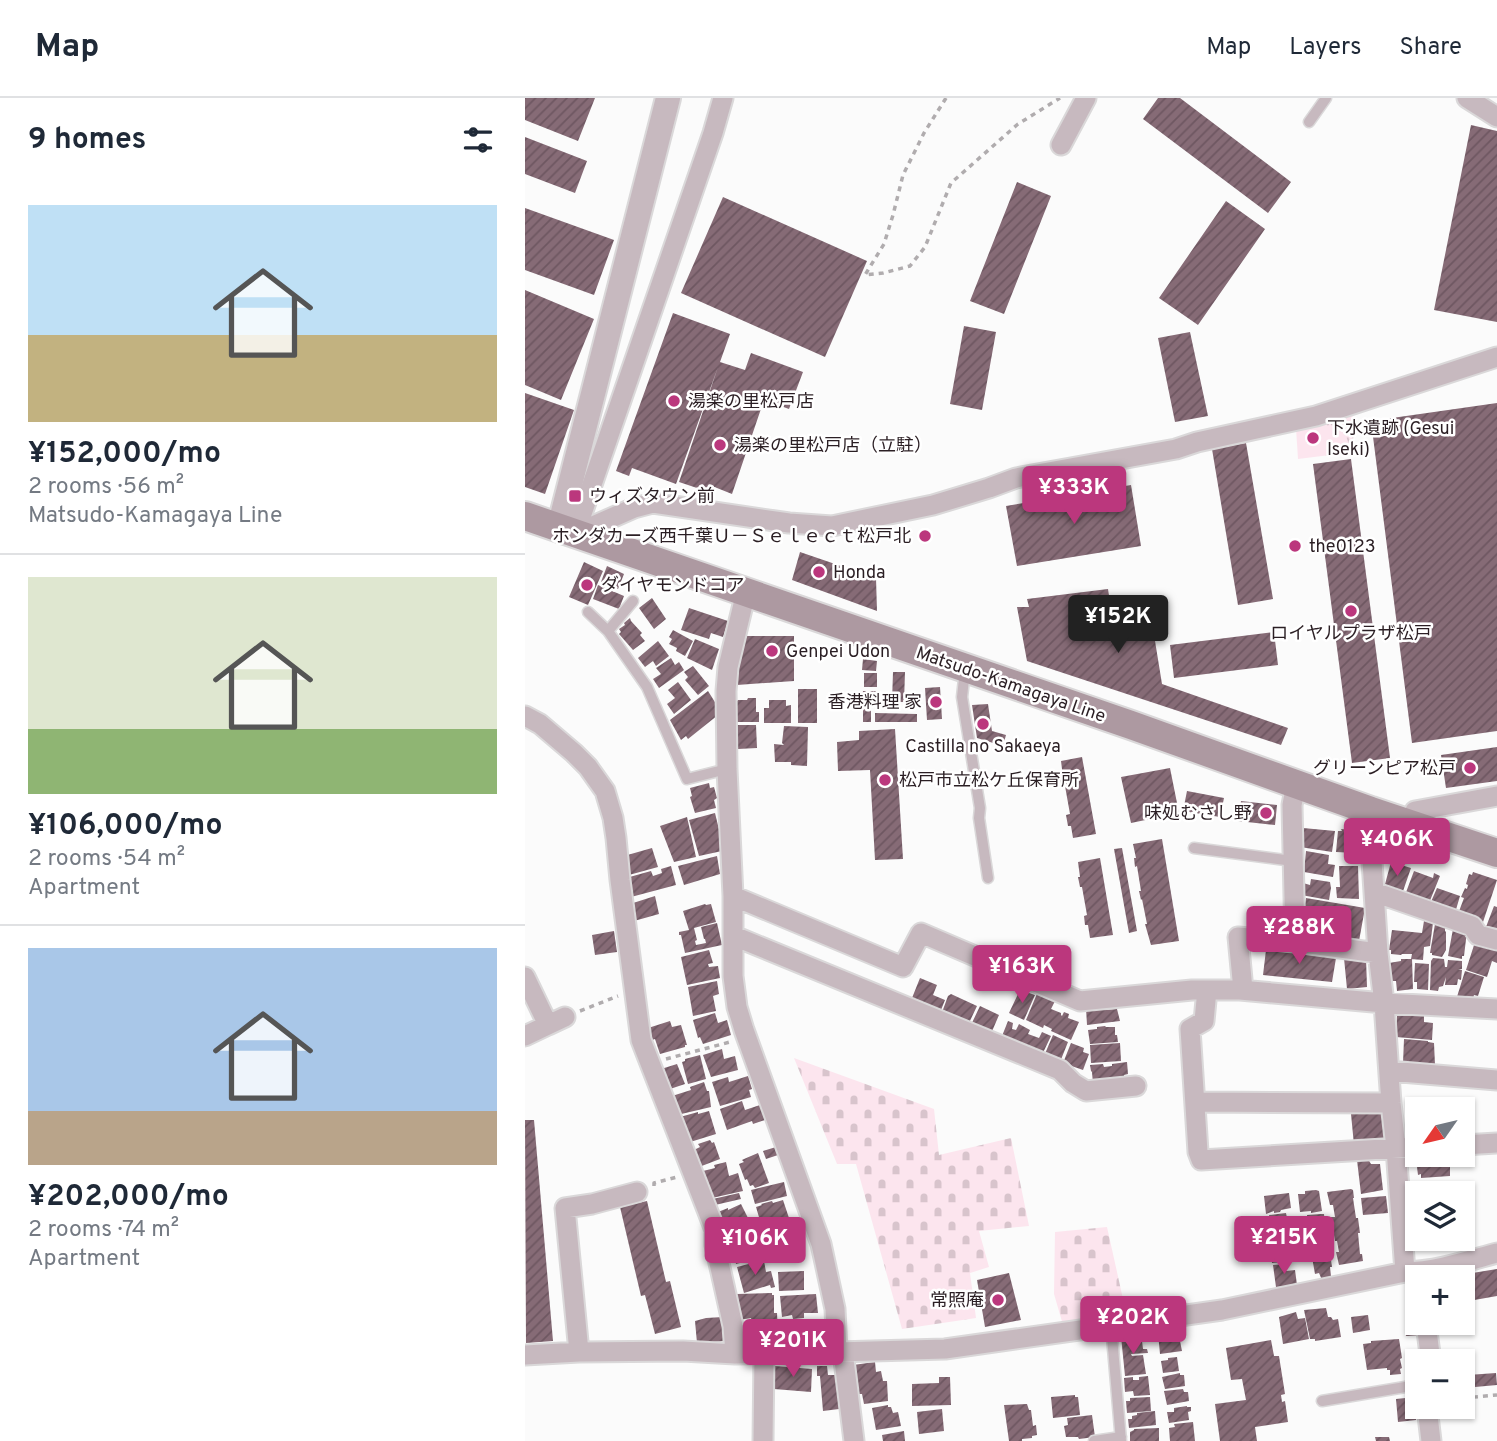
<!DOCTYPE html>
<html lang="en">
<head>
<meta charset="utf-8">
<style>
	:root { --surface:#fff; --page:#f6f6f7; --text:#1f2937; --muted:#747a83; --line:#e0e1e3; --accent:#bb377d }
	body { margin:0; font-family:Overpass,"Noto Sans JP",sans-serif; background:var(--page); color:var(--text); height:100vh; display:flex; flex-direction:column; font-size:26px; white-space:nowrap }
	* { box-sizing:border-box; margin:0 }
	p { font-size:23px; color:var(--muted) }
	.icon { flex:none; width:38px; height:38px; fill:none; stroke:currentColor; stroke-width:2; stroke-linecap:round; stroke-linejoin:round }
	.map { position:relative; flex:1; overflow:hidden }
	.panel { display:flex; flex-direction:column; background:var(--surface); width:525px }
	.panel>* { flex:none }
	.needle { width:46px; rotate:236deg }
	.fabs { position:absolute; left:880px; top:999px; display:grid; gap:14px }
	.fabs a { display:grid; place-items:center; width:70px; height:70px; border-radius:0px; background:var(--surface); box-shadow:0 2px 5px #0004; font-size:35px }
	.price { position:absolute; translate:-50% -60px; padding:0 16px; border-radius:7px; background:var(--accent); color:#fff; font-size:23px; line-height:46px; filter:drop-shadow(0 2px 4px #0008) }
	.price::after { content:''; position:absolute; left:50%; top:42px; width:21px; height:16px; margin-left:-10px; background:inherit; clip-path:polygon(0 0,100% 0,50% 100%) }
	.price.selected { background:#222; color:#fff }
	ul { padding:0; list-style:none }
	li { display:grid; align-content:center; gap:14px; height:371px; padding:0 28px }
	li+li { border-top:2px solid var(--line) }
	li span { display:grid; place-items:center; height:217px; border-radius:0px; color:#555 }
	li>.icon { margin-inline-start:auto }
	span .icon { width:126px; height:126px; fill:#fffc; stroke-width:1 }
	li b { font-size:30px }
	h2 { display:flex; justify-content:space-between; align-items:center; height:84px; padding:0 28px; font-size:30px }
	header { display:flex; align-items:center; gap:42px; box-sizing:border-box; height:98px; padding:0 35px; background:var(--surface); border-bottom:2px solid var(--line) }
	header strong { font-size:33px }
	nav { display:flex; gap:38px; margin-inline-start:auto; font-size:24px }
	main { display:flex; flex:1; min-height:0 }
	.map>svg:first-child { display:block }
	.cemetery { fill:url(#cemetery-stones) }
	.park { fill:url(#park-tufts) }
	.building { fill:url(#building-hatch) }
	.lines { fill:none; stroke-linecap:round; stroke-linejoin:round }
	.service-casing { stroke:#dad8d9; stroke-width:13 }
	.minor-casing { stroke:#dad8d9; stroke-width:23 }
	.tertiary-casing { stroke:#dad8d9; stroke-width:28 }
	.secondary-casing { stroke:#dad8d9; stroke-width:32 }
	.path { stroke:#b0acae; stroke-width:3.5; stroke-dasharray:5 5; stroke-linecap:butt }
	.service { stroke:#c7b9bf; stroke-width:10 }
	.minor { stroke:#c7b9bf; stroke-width:19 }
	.tertiary { stroke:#c7b9bf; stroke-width:24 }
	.secondary { stroke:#ad99a1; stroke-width:28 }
	.poi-dot { fill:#bb377d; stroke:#fff; stroke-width:2.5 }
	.labels { text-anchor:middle; stroke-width:5; stroke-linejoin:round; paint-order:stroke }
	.poi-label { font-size:18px; fill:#2b1f24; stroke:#fff; text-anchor:start }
	.street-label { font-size:18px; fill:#2b1f24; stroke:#fff }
</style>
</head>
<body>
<header>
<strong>Map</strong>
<nav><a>Map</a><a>Layers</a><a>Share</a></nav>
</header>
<main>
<section class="panel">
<h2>9 homes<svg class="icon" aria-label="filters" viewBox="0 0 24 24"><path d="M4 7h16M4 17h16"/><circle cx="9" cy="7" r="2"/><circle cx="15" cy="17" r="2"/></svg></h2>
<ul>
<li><span style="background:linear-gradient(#bfe0f5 60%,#c2b280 0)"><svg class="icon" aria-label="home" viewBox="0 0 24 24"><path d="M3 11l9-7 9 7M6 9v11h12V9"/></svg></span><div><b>¥152,000/mo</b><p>2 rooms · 56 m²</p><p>Matsudo-Kamagaya Line</p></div></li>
<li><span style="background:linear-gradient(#dfe7d0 70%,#8fb573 0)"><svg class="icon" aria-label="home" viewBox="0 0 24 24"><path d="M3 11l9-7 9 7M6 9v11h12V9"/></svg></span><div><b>¥106,000/mo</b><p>2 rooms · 54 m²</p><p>Apartment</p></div></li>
<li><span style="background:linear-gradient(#a9c7e8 75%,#b9a48a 0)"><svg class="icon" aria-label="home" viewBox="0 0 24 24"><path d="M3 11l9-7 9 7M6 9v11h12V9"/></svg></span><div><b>¥202,000/mo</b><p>2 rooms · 74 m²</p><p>Apartment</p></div></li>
</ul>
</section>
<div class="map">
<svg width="972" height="1343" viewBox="0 0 972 1343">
	<defs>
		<pattern id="cemetery-stones" width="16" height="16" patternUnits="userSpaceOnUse" patternTransform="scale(1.75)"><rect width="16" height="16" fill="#fce5ee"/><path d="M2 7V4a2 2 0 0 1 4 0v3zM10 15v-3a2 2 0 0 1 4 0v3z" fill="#d8c4cc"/></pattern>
		<pattern id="park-tufts" width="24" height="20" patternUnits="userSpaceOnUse" patternTransform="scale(1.75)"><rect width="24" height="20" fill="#fce5ee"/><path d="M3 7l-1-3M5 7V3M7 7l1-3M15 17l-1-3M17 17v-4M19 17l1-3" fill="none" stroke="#d8c4cc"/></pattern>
		<pattern id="building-hatch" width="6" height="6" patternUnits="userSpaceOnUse" patternTransform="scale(1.75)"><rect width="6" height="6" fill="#866b76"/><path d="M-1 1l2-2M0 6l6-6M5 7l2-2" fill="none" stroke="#6e5761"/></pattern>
	</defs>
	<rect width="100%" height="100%" fill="#fbfbfb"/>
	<!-- cemetery -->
	<path class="cemetery" d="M269 960 409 1011 414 1057 486 1040 504 1128 454 1133 464 1169 445 1175 451 1220 377 1231 331 1066H312Z
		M582 1129 602 1219 538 1227 529 1196 530 1134Z"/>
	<!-- park -->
	<path class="park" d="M828 314 829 354 773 361 771 330Z"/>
	<!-- building -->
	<path class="building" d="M0 0H70L53 43 0 22Z
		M633 0H655L766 84 743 115 618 21Z
		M946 27 972 33V224L909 212Z
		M0 39 62 63 50 95 0 76Z
		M492 84 526 98 479 216 445 203Z
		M198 99 342 163 300 259 156 195Z
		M701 103 740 131 673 227 634 200Z
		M0 110 89 142 69 197 0 172Z
		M0 192 69 221 36 302 0 287Z
		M148 215 205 236 195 264 220 272 226 255 278 274 264 311 239 302 207 396 187 388 184 394 154 384 193 269 151 386 107 370 104 378 91 373Z
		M439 228 471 234 457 312 425 306Z
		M665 234 683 318 650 324 633 240Z
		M0 295 49 312 20 396 0 389Z
		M972 305V633L887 645 846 323Z
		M721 345 748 501 713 507 687 351Z
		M826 361 865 660 827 665 788 366Z
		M606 387 616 448 492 468 481 408Z
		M275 454 351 480 352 513 267 482Z
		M59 464 78 473 63 507 44 499Z
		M82 468 99 476 93 491 76 484Z
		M73 487 99 498 94 511 68 501Z
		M583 491 586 511 624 506 637 586 763 630 756 647 502 563 492 509H504L502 501Z
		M127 500 141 521 129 531 114 510Z
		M164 510 203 523 198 539 186 535 184 541 156 532Z
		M105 520 106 523 117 535 115 537 120 543 108 552 94 536 96 534 94 531 100 527 99 525Z
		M148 532 168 543 160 558 151 553 152 550 144 546 147 541 144 539Z
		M749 534 753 567 649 580 645 547Z
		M222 538H269V583L212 587 211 561Z
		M170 541 194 551 187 572 162 560Z
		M133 543 144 558 131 568 128 563 120 569 113 560Z
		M146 560 150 567 154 564 159 572 134 590 128 581 136 576 131 570Z
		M338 561 352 563 351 573 337 572Z
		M168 568 184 588 173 597 160 582 163 579 159 574Z
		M368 574H380L379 604H367Z
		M339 575H352V589H339Z
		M153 584 166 602 149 616 142 606 150 600 143 592Z
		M415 589 417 621 402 622 400 590Z
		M273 591H292V625H273Z
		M183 593 193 609 190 613 193 617 163 641 161 638 156 642 145 622Z
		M338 593H352V602H337Z
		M223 600H231V614H234V624H212L211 604 213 602H222Z
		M244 602H261V608L266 607V625H239V610H244Z
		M463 606 467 633 481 637 478 648 452 640 447 607Z
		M338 608H346V624H338Z
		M350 615 392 616V624H350Z
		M212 627H231L232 650 213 651Z
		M259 628 283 629 282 668 266 667V664H250L249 646 259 647 257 645Z
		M370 631 378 761 350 762 345 672 313 673 312 644 334 642V633Z
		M972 649V683L921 690 916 657Z
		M557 659 571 736 548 740 546 728H543L541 717 545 716 540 688 536 689 535 680 538 679 536 663Z
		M645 670 654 715 606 725 596 679Z
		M184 685 185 690 189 689 192 700 189 702 191 710 170 715 165 699 167 698 165 690Z
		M662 693 699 700 695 719 658 713Z
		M716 703 752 707 750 727 713 723Z
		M190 715 197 744V753L174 758 164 722Z
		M162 719 171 759 149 764 135 728Z
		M778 730 810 733 807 754 775 749Z
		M816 731 826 732 827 735 835 736 837 758H831V755L811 754 813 733H817Z
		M637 741 654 843 626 847 620 826H622L617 801 616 802 614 793H616L612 768 610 769 609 760H611L608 746Z
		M127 750 133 769 104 777 99 758Z
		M597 750 612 833 604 835 589 751Z
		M781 753 804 757 803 766 810 767 808 779 779 774Z
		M192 758 195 776 159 787 153 768Z
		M575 760 588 837 565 840 563 827H560L559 818 562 817 557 789H555L553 779H555L553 764Z
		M866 764 886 770 877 796 859 790Z
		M146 768 151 787 106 799 101 780 126 773 128 778 137 775 136 771Z
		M814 768H833L834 801 812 800 811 789H815Z
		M889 773 908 780 909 775 915 778 904 805 880 797Z
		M948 774 972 782 958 824 933 816 939 800 936 799 940 790 942 791 943 787 941 786 944 776 947 777Z
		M786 781 805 784 806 790 804 802 776 797 778 785 785 787Z
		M912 790 935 798 930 815 905 806Z
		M130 798 134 816 109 823 105 806Z
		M781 800 840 810 834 843 819 840 818 842 807 840 809 833 787 829 786 832 777 831 776 828Z
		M180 806 181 807 186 806 191 824 169 830 172 842 170 843 171 847 181 845 180 841H179L176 829 192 825 197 847 160 855 156 837H154V834L164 832 158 813Z
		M969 808 972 809V833L961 829Z
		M899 823 908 825 905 848 899 849 898 862 886 861 887 856H877L876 857 866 856V852H864L867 832 897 835Z
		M910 826 920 828V834L921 833V852L917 859 907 857V855H905Z
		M928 831 942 833 939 858H937V861L923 858Z
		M89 833 92 854 70 857 67 837Z
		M950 844 970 850 969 852 972 853V865L967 863 962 879 941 872Z
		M184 852 188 865 183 866 184 869 193 868 195 880 162 887 156 859Z
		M741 852 811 860 807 884 738 877Z
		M819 860H841L842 889 822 891Z
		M908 860 919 861 920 869H922L923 862 937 863V871H933L937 872 936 882 933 881 932 887H920L921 879 918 888 914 889 913 893 905 892 906 863Z
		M876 861H887L888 891 872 893 871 883H866L864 865 876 863Z
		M890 865 904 866 903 892 892 891V884H889Z
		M940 873 959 879 953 898 949 897 947 903 931 902Z
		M395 880 412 887 408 897 420 902 414 917 385 905Z
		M192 883 194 896 188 898 191 913 168 918 163 889Z
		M514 891 532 899 526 911 536 915V917L537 918 539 914 544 916 543 920 554 924 546 942 526 933 527 931 519 927 518 930 501 922Z
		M498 893 510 897 499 922 484 915 494 894 497 895Z
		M426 896 452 908 444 925 416 917 423 898Z
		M455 908 474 917 465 938 445 929Z
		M580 909V912L592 911 595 923 562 927 561 910Z
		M190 915 193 925 202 922 206 937 178 946 175 939 173 940 168 922Z
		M885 916H899V924L908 925 907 942 871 939 872 918H885Z
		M145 923 147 929 156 927 162 947H160V949L135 956 130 941 124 943 120 931Z
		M483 923 488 925 487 931 491 932 494 926 505 932 503 936 514 940 517 934 526 938 516 959 475 943Z
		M580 928 581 929H590V937H592L593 944 565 946 563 932 572 931V929Z
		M528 937 543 944 535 964 519 958Z
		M879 941 903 943V944L909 945 910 967 878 965Z
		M546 945 559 950 558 954 564 956 558 972 538 965Z
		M595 945 596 963 566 965 565 947Z
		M197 951 199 961 210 958 213 972 186 979 178 957Z
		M175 957 181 981 163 986 157 964 160 963V961Z
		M602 964 603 976 599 977 600 984 568 986 567 974 566 973 565 967 578 966 579 969 587 968V966Z
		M152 966 160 986 142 992 136 971Z
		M223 978 227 991 224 992 226 999 195 1008 187 984 203 979 204 984Z
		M179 984 182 993H184L186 1009 152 1017 147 998 166 992 165 989Z
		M217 1003 220 1012 235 1007 240 1022 228 1026 227 1023 202 1032 195 1011Z
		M184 1013 191 1036 162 1045 155 1019 173 1014V1016Z
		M858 1014 861 1038 858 1044 829 1047 826 1016Z
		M0 1022H9L28 1243 1 1245Z
		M185 1042 187 1045 189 1044 195 1061 174 1069 167 1053 175 1049 173 1046Z
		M251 1049 253 1057 241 1061 238 1053Z
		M233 1055 244 1085 230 1090 228 1087 225 1088 222 1081 220 1082 214 1066 219 1064 217 1062 219 1061Z
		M925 1059V1078L896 1080V1076L893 1077 892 1069H895V1060Z
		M843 1061 846 1066H855L858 1092 836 1096 832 1062Z
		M201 1064 204 1078 213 1075 218 1093 187 1100 178 1073 190 1070 189 1067Z
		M259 1084 262 1098 230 1106 226 1092Z
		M826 1091 828 1092 829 1100H828L831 1120H833L835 1135H833L835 1156H837L838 1163 814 1167 811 1154H814L812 1143H810L806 1119H810L808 1107H805L802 1094Z
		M791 1092 794 1093 797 1113 786 1115V1113L775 1114 773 1096H780V1093Z
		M214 1095 216 1101 190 1107 188 1101Z
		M764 1095 766 1110 756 1112 755 1114 749 1115V1113L741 1116 739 1098Z
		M861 1098 863 1115 838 1117 836 1100Z
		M258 1102 264 1120 236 1126 231 1109 237 1107 236 1106 247 1103 248 1105Z
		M122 1103 141 1184 145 1183 156 1229 130 1236 120 1197 116 1198 95 1109Z
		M216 1106 224 1122 200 1134 193 1114 203 1110V1112Z
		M761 1115 764 1131 756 1133V1139L745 1140 743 1122H745L744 1117Z
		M796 1116H799L801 1138H800V1141L785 1143 782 1117Z
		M763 1140 768 1156 758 1158V1164L747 1165 745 1148H748L747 1142Z
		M237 1141 241 1159 220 1164 218 1152H220L219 1147 223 1146V1144Z
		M216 1149 219 1164 211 1166 209 1155 212 1154 211 1150Z
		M805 1155 807 1169H805L806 1178H804V1180L797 1182 794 1175 790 1176 787 1159H789V1157Z
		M235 1163H239L241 1174 246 1173 250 1189 246 1190 245 1187 219 1195 212 1169Z
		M760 1166 761 1173 770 1172 772 1187 751 1189 748 1167Z
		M972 1171V1198L938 1204V1180H929V1178Z
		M279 1173V1192L254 1193 253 1174Z
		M484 1175 496 1222 460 1229 452 1182Z
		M247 1195V1197H249V1215H252L253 1235 232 1236 230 1226 227 1227 226 1220 214 1222 212 1196Z
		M291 1196 293 1215H279V1220L268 1221 267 1217 257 1219 255 1198Z
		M801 1210 803 1219H806L808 1222 813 1221 816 1239 790 1243V1241H785L779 1212Z
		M771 1214 773 1221 780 1220 784 1241 758 1246 754 1219Z
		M843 1217 845 1232 828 1235 826 1219Z
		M198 1219 200 1243 172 1245 170 1223 181 1220Z
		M895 1226 896 1237 881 1238 880 1227Z
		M648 1232V1234L653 1233 657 1253 635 1256 633 1235Z
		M609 1237 610 1243H617L618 1251H622L623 1255 606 1256 607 1258 618 1257 621 1276 600 1278 596 1238Z
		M874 1241 877 1260 875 1261 877 1270 875 1271 876 1276 865 1277V1272H862V1270L842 1272 838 1246 846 1245V1243Z
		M746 1242 749 1258H754L760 1296 756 1297 757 1304 760 1303 763 1324 730 1329 732 1343H695L690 1306 721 1302 717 1281 706 1282 701 1250Z
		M652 1259 654 1273 638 1275 636 1263 643 1262V1260Z
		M350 1264 351 1274 356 1273 358 1283H362L363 1303 339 1306 337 1296H333L328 1267Z
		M250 1268 287 1271 286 1294 249 1291Z
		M292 1268H302L303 1277H311L314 1311 298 1313 295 1278H292Z
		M655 1275V1277H659L660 1288 640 1291 637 1279Z
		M971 1275 972 1287 950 1289 949 1285 944 1286 943 1277Z
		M623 1278 625 1297 609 1298 608 1293 600 1294 599 1280 608 1279V1282H614V1279Z
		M414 1279H425L426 1307 387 1308V1286L414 1285Z
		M658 1291 659 1294H663L664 1303 642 1307 639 1293Z
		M550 1297V1299H553L555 1317 528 1320 526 1299Z
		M625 1299 626 1313 602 1315 601 1303H605V1300Z
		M890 1299 892 1301 893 1309 894 1319H891V1322L873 1324 871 1301Z
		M502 1306 504 1312H506L508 1328 511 1327 512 1337 507 1338V1340L497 1341V1343H484L479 1307Z
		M363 1307V1309H366L368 1315 373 1314 376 1328 351 1332 347 1310Z
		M662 1308V1309H666V1313L663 1314 664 1322 644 1325 642 1314H649V1310Z
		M417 1311 419 1333 394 1336 392 1314Z
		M630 1313 631 1327 604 1330 603 1321H607V1318L612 1317V1315Z
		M567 1317 570 1339 554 1341 553 1339H541L539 1328 543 1327 542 1320Z
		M668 1324 670 1343H645L644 1330 650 1329 649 1326Z
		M634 1330V1343H605V1334L609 1332V1331Z
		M379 1333 380 1343H358L357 1337Z
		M850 1339H864L865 1343H851Z"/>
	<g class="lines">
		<defs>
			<path id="service" d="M784 24 801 0
				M63 514 83 533 122 589 162 681 202 671
				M83 533 108 503
				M440 572 437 599 455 710 454 720 463 780
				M669 750 768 763
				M586 1227 596 1343
				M797 1303 892 1287
				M569 1343 596 1339"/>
			<path id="minor" d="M942 0 972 19
				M536 47 561 0
				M50 436 109 410 128 405 264 425 307 428 408 407 464 390 491 380 651 351 672 344 791 318 972 259
				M50 436 188 35 198 0
				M221 494 203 569 201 593 202 671 208 798V878L212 909 219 932 296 1146 310 1211 312 1254 420 1251 697 1212 880 1174C912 1173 942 1163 972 1155
				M0 618 15 626 49 655 63 669 80 693 88 720 91 740 95 782 116 942 190 1132V1147L208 1228 210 1256
				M846 713 845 733 853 855 859 905 866 1005 871 1050 880 1174
				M884 726 890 713 972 698
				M849 794 947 828 953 837 972 842
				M208 798 378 869 396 835 555 903 667 892H715L859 905 972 911
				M209 838 535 972 548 985 561 993 611 988
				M770 844 767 707 771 686
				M0 879 23 927 0 938
				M682 892 679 923 665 931 673 1054 676 1062 892 1049
				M718 892 713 839 770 844 853 855
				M23 927 40 919
				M864 973 972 982
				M670 1004 866 1005
				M938 1047 972 1045
				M901 1225 906 1264
				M54 1254 40 1110 67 1106 112 1094
				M318 1254 329 1343
				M0 1257 54 1254 158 1253 210 1256 312 1254
				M902 1309 906 1343
				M238 1343 239 1255"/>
			<path id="tertiary" d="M34 430 143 0"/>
			<path id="secondary" d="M0 418 606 627 846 713 972 755"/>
		</defs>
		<!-- service casing -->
		<use href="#service" class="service-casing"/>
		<!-- minor casing -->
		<use href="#minor" class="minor-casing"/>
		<!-- tertiary casing -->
		<use href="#tertiary" class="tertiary-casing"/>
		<!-- secondary casing -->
		<use href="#secondary" class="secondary-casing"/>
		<!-- path -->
		<path class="path" d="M421 0 399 35 378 77 368 117 359 146 340 177 358 175 385 168 400 149 426 85 493 26 535 0
			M55 913 93 898
			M141 961 205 944
			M129 1088V1085L152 1079
			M938 1300 972 1297"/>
		<!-- service -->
		<use href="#service" class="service"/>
		<!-- minor -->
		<use href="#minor" class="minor"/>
		<!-- tertiary -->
		<use href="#tertiary" class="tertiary"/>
		<!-- secondary -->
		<use href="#secondary" class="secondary"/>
	</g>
	<!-- markers -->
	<g class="poi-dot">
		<circle cx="149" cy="303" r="7"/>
		<circle cx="788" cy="340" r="7"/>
		<circle cx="195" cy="347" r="7"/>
		<rect x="43" y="391" width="14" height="14" rx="3.5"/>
		<circle cx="400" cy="438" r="7"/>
		<circle cx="770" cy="448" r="7"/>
		<circle cx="294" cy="474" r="7"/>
		<circle cx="62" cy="487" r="7"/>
		<circle cx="826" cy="513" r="7"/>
		<circle cx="247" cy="553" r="7"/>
		<circle cx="411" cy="604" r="7"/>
		<circle cx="458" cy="626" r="7"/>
		<circle cx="945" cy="670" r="7"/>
		<circle cx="360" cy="682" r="7"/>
		<circle cx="741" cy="715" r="7"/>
		<circle cx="473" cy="1202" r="7"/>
	</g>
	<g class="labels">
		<!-- poi labels -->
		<g class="poi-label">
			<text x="163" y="309">湯楽の里松戸店</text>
			<text x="802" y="336">下水遺跡 (Gesui<tspan x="802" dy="21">Iseki)</tspan></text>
			<text x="209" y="353">湯楽の里松戸店（立駐）</text>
			<text x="64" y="404">ウィズタウン前</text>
			<text x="386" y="444" text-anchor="end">ホンダカーズ西千葉Ｕ－Ｓｅｌｅｃｔ松戸北</text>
			<text x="784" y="454">the0123</text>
			<text x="308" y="480">Honda</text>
			<text x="76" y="493">ダイヤモンドコア</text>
			<text x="826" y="541" text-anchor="middle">ロイヤルプラザ松戸</text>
			<text x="261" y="559">Genpei Udon</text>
			<text x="397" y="610" text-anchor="end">香港料理 家</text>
			<text x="458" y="654" text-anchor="middle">Castilla no Sakaeya</text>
			<text x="931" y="676" text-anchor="end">グリーンピア松戸</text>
			<text x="374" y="688">松戸市立松ケ丘保育所</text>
			<text x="727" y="721" text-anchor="end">味処むさし野</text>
			<text x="459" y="1208" text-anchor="end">常照庵</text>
		</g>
		<!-- street labels -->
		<g class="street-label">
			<text transform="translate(486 586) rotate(19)" y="6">Matsudo-Kamagaya Line</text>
		</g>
	</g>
</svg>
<div class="fabs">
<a><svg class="needle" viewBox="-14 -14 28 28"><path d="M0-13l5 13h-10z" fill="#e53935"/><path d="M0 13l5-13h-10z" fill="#747a83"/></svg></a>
<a><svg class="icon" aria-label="layers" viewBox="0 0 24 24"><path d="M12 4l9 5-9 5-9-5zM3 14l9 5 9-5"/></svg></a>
<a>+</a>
<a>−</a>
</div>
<b class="price" style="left:549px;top:428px">¥333K</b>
<b class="price selected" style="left:593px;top:557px">¥152K</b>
<b class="price" style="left:872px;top:780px">¥406K</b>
<b class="price" style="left:774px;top:868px">¥288K</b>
<b class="price" style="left:497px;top:907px">¥163K</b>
<b class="price" style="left:759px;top:1178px">¥215K</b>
<b class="price" style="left:230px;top:1179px">¥106K</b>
<b class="price" style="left:608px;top:1258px">¥202K</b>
<b class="price" style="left:268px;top:1281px">¥201K</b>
</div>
</main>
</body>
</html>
